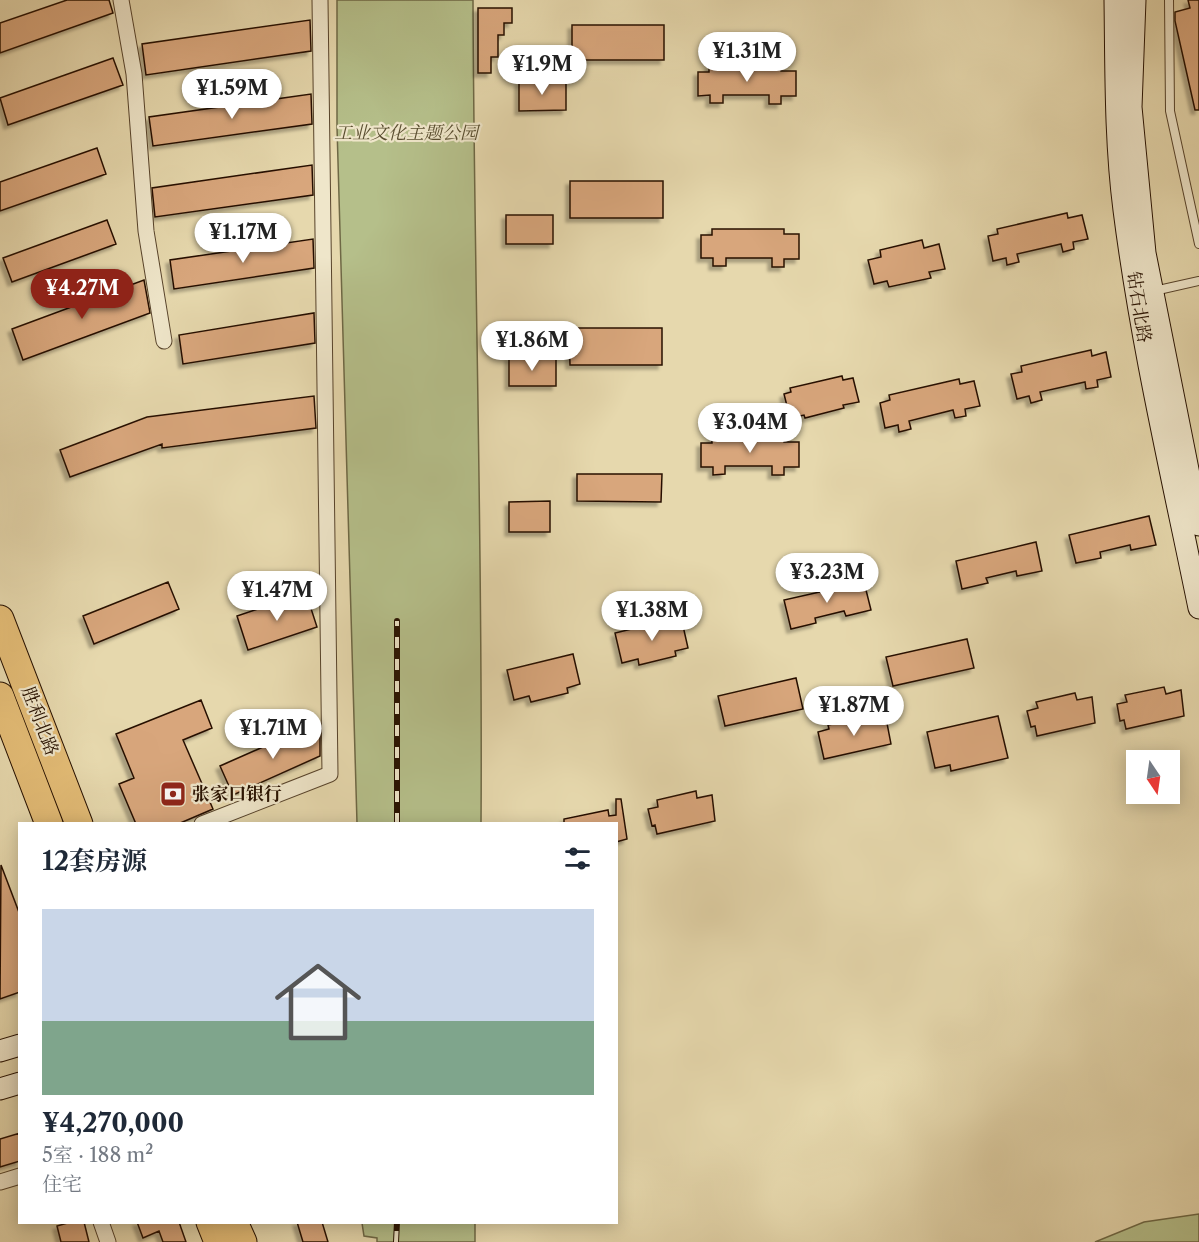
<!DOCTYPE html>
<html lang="zh">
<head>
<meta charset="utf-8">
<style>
	:root { --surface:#fff; --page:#f6f6f7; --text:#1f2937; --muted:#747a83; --line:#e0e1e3; --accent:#8f2418 }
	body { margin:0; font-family:"Libre Caslon Text","Noto Serif SC",serif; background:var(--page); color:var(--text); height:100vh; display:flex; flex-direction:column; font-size:22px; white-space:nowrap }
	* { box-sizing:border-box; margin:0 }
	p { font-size:20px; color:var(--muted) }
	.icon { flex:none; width:33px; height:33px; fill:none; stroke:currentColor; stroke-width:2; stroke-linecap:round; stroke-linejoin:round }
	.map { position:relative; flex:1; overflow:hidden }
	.side { position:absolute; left:18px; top:822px; width:600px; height:402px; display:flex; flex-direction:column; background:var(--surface); border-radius:0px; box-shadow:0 3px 15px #0003 }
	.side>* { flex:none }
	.needle { width:39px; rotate:167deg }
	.controls { position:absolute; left:1126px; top:750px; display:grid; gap:12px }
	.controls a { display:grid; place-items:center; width:54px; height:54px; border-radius:0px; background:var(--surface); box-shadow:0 3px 15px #0003; font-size:30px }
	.price { position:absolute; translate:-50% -51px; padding:0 14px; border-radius:21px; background:#fff; color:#222; font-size:20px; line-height:39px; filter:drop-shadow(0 2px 3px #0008) }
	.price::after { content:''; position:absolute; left:50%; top:36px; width:18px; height:14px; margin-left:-9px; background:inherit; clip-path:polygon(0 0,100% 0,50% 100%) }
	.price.active { background:var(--accent); color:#fff }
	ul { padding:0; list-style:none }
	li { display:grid; align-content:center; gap:12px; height:318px; padding:0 24px }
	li+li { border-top:2px solid var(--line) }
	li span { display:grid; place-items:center; height:186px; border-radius:0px; color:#555 }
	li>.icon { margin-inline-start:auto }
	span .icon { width:108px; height:108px; fill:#fffc; stroke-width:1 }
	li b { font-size:26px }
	h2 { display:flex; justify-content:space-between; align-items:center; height:72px; padding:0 24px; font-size:26px }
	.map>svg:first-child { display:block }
	.green { fill:#b5bf8a; stroke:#6e6845; stroke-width:1.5 }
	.building { fill:#d8a67b; stroke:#271100; stroke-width:1.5; filter:url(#shadow) }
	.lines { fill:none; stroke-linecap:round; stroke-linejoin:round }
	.lane-casing { stroke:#57432b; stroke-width:10 }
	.street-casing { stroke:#57432b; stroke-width:17 }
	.secondary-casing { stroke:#271100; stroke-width:23 }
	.highway-casing { stroke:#271100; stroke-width:29 }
	.lane { stroke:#efe6ca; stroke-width:8 }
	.street { stroke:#efe6ca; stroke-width:15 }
	.secondary { stroke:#efe6ca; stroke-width:21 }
	.highway { stroke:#e3bc76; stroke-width:27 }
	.rail-casing { stroke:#271100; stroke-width:6 }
	.rail { stroke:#efe6ca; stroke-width:4; stroke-dasharray:11; stroke-linecap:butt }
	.labels { text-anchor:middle; stroke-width:4.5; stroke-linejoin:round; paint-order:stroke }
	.park-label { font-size:18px; font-style:italic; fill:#594e30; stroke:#efe6ca }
	.street-label { font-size:18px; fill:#271100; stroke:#efe6ca }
	.poi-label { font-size:18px; font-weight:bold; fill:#271100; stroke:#efe6ca; text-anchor:start }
</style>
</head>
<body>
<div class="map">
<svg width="1199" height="1242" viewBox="0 0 1199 1242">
	<defs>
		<filter id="shadow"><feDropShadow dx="-4" dy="4" stdDeviation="1.5" flood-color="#0004"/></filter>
	</defs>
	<rect width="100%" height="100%" fill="#e6d8ad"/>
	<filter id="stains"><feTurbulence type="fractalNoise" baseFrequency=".00333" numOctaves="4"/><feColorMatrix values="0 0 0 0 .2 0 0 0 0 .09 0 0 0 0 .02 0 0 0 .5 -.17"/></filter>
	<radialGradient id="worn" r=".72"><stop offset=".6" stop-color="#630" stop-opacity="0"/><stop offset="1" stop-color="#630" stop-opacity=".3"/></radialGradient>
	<!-- green -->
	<path class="green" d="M337 0H473C474 275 483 549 481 823H357L337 127Z
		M1199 1214V1242H1095L1144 1222Z
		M362 1223H475V1242H377V1238L364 1236Z"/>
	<!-- building -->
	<path class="building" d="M67 0H109L113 13 0 53V23Z
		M1188 0H1199V110H1195L1175 21V12L1190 8Z
		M478 8H512V23H504V35H498V57H491V73H478Z
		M310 20 311 51 146 75 142 44Z
		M572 25H664V60H572Z
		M113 58 123 85 8 125 0 98Z
		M709 66H781V71H796V96H781V104H769V95H723V103H710V95L698 96V72H709Z
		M566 81V110L519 111V82Z
		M311 94 312 124 153 146 149 117Z
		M97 148 106 174 0 211V182Z
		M312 165 313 195 155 217 152 188Z
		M570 181H663V218H570Z
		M1067 213 1068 218 1082 215 1088 239 1073 242 1074 249 1063 252 1061 244 1017 254 1019 262 1007 265 1006 258 993 261 988 236 998 234 997 229Z
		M506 215H553V244H506Z
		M107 220 116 244 12 282 3 258Z
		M712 229H784V234H799V259H784V267H772V258H726V266H713V258H701V235H712Z
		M313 239 314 268 174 289 170 260Z
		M922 240 924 248 939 244 945 269 929 272 931 278 889 287 887 281 874 284 868 260 881 257 880 250Z
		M144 280 150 313 23 360 12 329Z
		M314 313 315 343 183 364 179 335Z
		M569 328H662V365H570Z
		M1091 350 1092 356 1106 352 1111 377 1097 380 1098 387 1086 389 1085 382 1040 392 1042 400 1031 403 1029 396 1017 399 1011 374 1022 372 1021 366Z
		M509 357H556V386H509Z
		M842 376 843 380 853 378 859 402 843 405 844 408 805 418 804 415 790 418 784 394 791 392 790 388Z
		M959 379 960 384 974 381 980 406 965 409 966 416 955 418 953 410 909 421 911 429 899 432 898 425 885 428 880 403 890 400 889 395Z
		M314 396 316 428 162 448V444L70 477 60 450 147 417Z
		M784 437V442H799V467H784V475H772V466H725V474L713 475V467H701V443H712V438Z
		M577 474H662L661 502 577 501Z
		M550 501V532H509V502Z
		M1149 516 1156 545 1131 550 1130 545 1100 552 1101 558 1076 563 1069 535Z
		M1036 542 1042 571 1017 576 1016 571 986 578 988 583 962 589 956 561Z
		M168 582 179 609 94 644 83 616Z
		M864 582 871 610 846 616 844 611 815 618 816 623 791 629 784 600Z
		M306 593 317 627 248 650 237 616Z
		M681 617 688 648 675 651 676 656 639 665 638 659 622 663 615 633Z
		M967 639 974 668 893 686 886 657Z
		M573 654 580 684 567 688 568 693 531 702 529 696 514 700 507 670Z
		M796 678 803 709 725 726 718 696Z
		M1164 687 1166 694 1181 690 1184 716 1126 729 1124 720 1120 721 1117 704 1127 702 1125 695Z
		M1075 693 1077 700 1092 697 1095 723 1037 736 1035 726 1031 727 1027 711 1038 708 1036 702Z
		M201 700 212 728 183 740 213 809 178 824H136L119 784 134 778 116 734Z
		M998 716 1008 758 951 771 950 765 935 768 927 732Z
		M868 717 869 721 886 718 891 744 824 759 818 732 829 729 828 725Z
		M315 724 320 735V756L233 795 220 766Z
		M696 791 697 798 712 795 715 821 657 834 655 825 652 826 648 809 658 807 657 800Z
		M616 799H621L627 839 616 842V824H564V819L608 810 609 816 616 815Z
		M1 865 20 915V992L0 999Z
		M20 1133V1161L0 1167V1139Z
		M71 1222H84L89 1242H61L57 1226Z
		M137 1222H179L186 1242H163L159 1231 143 1238Z
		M297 1222H322L328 1242H303Z"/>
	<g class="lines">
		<defs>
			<path id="lane" d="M1169 0 1170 111 1199 244
				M1154 291 1199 281"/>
			<path id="street" d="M121 0 134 74 146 231 164 341
				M202 824 330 774 320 0
				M0 1182 20 1176
				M101 1222 108 1242"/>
			<path id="secondary" d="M1115 0C1116 70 1115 140 1124 210 1141 344 1172 476 1199 608
				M1135 0 1131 107 1145 253 1199 525
				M0 1051 20 1045
				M0 1089 20 1083"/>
			<path id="highway" d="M0 619 79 824
				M0 696 49 824
				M210 1222 218 1242
				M234 1222 243 1242"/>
		</defs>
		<!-- lane casing -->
		<use href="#lane" class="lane-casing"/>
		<!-- street casing -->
		<use href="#street" class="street-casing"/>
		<!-- secondary casing -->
		<use href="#secondary" class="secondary-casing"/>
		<!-- highway casing -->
		<use href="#highway" class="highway-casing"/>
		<!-- lane -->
		<use href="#lane" class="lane"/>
		<!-- street -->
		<use href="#street" class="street"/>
		<!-- secondary -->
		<use href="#secondary" class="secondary"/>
		<!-- highway -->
		<use href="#highway" class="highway"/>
		<defs>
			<path id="rail" d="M397 824V621
				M396 1242 397 1222"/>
		</defs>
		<!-- rail casing -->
		<use href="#rail" class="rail-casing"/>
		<!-- rail -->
		<use href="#rail" class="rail"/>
	</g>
	<!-- icons -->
	<defs>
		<symbol id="bank-square" viewBox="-11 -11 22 22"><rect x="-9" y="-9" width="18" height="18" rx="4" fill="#8f2418" stroke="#efe6ca"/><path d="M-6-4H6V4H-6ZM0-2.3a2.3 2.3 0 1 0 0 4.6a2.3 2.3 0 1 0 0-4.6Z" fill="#fff"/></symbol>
	</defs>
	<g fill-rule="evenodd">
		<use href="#bank-square" x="158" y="779" width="30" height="30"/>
	</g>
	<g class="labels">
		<!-- park labels -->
		<g class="park-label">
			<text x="406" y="139">工业文化主题公园</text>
		</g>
		<!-- street labels -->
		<g class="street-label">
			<text transform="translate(1139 307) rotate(81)" y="6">钻石北路</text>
			<text transform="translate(40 721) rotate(69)" y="6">胜利北路</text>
		</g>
		<!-- poi labels -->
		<g class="poi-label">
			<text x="192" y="800">张家口银行</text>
		</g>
	</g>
	<rect width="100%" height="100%" filter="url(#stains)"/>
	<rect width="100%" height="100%" fill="url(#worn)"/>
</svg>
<div class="controls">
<a><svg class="needle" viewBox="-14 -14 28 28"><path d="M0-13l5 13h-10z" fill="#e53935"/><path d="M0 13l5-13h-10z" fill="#747a83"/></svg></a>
</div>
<b class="price" style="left:747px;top:83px">¥1.31M</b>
<b class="price" style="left:542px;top:96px">¥1.9M</b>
<b class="price" style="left:232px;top:120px">¥1.59M</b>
<b class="price" style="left:243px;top:264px">¥1.17M</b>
<b class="price active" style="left:82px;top:320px">¥4.27M</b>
<b class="price" style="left:532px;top:372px">¥1.86M</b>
<b class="price" style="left:750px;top:454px">¥3.04M</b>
<b class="price" style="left:827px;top:604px">¥3.23M</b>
<b class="price" style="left:277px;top:622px">¥1.47M</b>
<b class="price" style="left:652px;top:642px">¥1.38M</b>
<b class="price" style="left:854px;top:737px">¥1.87M</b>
<b class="price" style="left:273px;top:760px">¥1.71M</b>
<section class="side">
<h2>12套房源<svg class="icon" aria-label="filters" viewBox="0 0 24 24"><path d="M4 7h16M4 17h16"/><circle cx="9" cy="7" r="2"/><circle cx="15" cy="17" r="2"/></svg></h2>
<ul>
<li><span style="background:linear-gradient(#c9d6e8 60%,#7fa58c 0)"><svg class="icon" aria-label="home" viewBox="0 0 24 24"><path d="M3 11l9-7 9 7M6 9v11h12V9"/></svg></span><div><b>¥4,270,000</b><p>5室 · 188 m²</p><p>住宅</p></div></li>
</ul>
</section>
</div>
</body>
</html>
